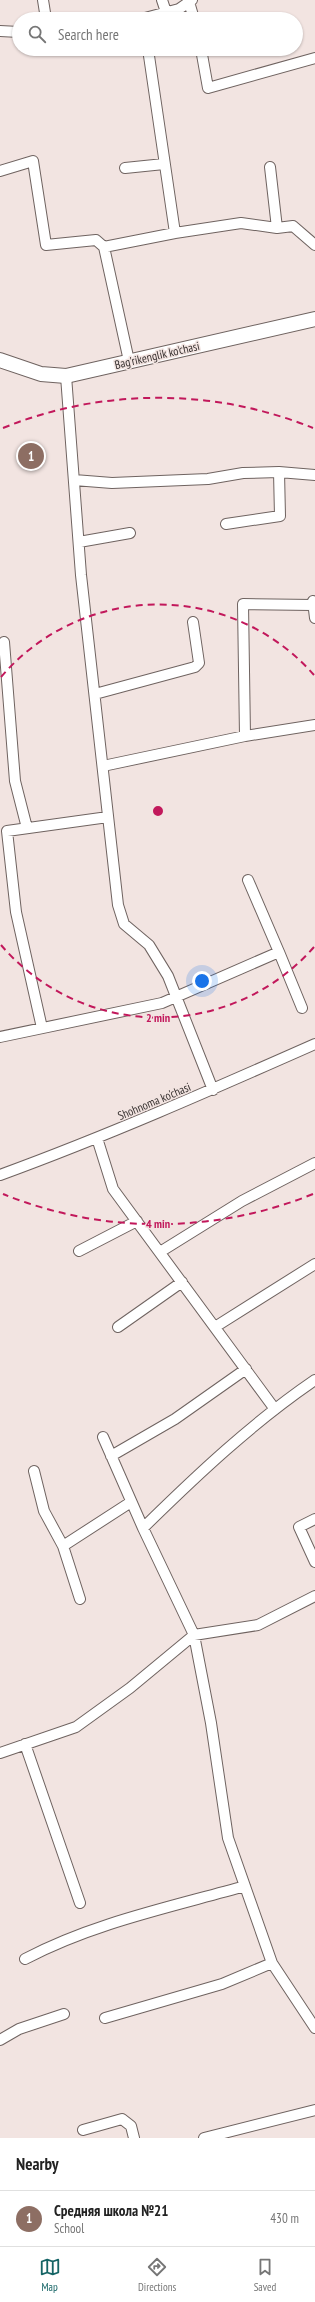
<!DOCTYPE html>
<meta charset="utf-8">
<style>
body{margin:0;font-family:"PT Sans Narrow",sans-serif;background:#f6f6f6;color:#222}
.you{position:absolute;left:202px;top:981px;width:14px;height:14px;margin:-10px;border:3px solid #fff;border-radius:50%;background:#1a73e8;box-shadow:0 0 0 6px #1a73e833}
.badge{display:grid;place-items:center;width:26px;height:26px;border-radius:50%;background:#156465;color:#fff;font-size:13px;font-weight:700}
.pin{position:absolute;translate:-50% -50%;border:2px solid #fff;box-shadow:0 1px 4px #0006}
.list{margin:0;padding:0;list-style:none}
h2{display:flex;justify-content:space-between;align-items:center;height:52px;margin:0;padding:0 16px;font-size:17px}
h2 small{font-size:13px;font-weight:400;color:#767676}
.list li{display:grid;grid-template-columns:26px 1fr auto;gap:12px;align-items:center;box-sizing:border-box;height:56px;padding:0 16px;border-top:1px solid #e0e0e0}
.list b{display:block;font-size:15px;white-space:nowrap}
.list p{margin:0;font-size:13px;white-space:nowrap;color:#767676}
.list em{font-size:13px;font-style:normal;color:#767676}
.icon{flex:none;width:22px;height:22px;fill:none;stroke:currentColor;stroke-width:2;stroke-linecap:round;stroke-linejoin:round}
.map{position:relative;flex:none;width:315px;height:2138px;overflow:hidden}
.search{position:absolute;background:#fff;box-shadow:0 1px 3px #0004;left:12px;right:12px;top:12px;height:44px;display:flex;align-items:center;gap:10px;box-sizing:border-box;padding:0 14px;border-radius:22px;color:#767676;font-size:15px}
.sheet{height:108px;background:#fff}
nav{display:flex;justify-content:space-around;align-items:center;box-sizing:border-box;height:56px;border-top:1px solid #e0e0e0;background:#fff;font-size:11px;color:#767676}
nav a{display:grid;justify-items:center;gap:2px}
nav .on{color:#156465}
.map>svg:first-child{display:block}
</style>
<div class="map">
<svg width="315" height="2138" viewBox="0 0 315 2138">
<rect width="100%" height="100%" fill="#f2e4e1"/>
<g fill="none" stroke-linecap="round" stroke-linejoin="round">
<g stroke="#6f6360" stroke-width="12">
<path id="street" d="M43 0 46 19
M162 0 166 12
M189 2 194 19
M141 19 179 9 192 0
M0 31 19 32
M148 49 175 233 241 223 277 228
M201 49 208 88 315 58
M270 167 277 228 293 226 315 245
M125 168 164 164
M0 171 33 161 46 245 96 240 104 247
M129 361 104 247 175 233
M66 376 81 575 118 905 124 924 149 945 168 976 213 1090
M74 480 112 483 208 479 243 473 279 472
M226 524 280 516 279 472 315 475
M79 542 130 533
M313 601 315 618
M4 642 15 781 27 828
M95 694 195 667 199 663 193 622
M245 736 315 725
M103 766 245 736 243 604 313 605
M279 952 302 1008
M42 1028 16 912 7 831 108 817
M0 1037 162 1003 279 952 248 880
M97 1138 113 1189 274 1408
M0 1175C107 1136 211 1090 315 1044
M79 1251 137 1221
M160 1252 242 1201 315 1163
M118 1327 182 1282
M215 1327 315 1264
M103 1437 143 1528 194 1635 211 1723 228 1838 272 1963 222 1984 105 2018
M111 1456 175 1419 246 1369
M34 1471 44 1511 63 1546
M315 1519 299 1527 315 1562
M143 1528C197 1475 252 1423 315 1380
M80 1599 63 1546 131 1502
M25 1744 80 1903
M0 1753 76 1727 130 1688 194 1635 258 1625 315 1596
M25 1959C93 1923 171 1907 245 1886
M272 1963 315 2028
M0 2040 19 2029 64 2014
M83 2130 122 2119 131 2126 134 2138
M204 2138 315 2110"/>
</g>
<g stroke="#6f6360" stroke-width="16">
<path id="secondary" d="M0 360 41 374 66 376 315 319"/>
</g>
<use href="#street" stroke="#fff" stroke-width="10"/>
<use href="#secondary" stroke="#fff" stroke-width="14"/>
</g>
<g fill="none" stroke="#c2185b" stroke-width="2" stroke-dasharray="7 5">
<path d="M314 947A207 207 0 0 1 1 945M1 677A207 207 0 0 1 314 675"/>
<path d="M313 1194A413 413 0 0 1 3 1194M3 428A413 413 0 0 1 313 428"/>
</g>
<g text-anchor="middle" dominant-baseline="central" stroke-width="3" stroke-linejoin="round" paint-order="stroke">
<g font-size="12" fill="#383231" stroke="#f2e4e1">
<text transform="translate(157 355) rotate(-13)">Bag'rikenglik ko'chasi</text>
<text transform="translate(154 1101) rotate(-23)">Shohnoma ko'chasi</text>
</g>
</g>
<circle cx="158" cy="811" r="6" fill="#c2185b" stroke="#f2e4e1" stroke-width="2"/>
<g font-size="12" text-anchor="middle" font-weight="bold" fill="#c2185b" stroke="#f2e4e1" stroke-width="3" stroke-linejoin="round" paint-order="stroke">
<text x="158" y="1022">2 min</text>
<text x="158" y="1228">4 min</text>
</g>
</svg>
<div class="you"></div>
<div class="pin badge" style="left:31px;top:456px;background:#8d6e63">1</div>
<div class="search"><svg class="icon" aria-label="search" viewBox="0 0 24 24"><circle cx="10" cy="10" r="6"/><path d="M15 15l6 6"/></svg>Search here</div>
</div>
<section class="sheet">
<h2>Nearby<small></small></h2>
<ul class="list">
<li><span class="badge" style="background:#8d6e63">1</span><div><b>Средняя школа №21</b><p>School</p></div><em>430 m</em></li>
</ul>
</section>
<nav>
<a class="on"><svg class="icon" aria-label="map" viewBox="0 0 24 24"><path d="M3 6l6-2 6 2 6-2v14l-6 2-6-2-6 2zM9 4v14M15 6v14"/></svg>Map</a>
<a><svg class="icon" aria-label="directions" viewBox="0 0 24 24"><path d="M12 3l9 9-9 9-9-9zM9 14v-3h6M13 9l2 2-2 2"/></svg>Directions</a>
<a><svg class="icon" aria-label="saved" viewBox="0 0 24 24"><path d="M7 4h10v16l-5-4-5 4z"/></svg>Saved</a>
</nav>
